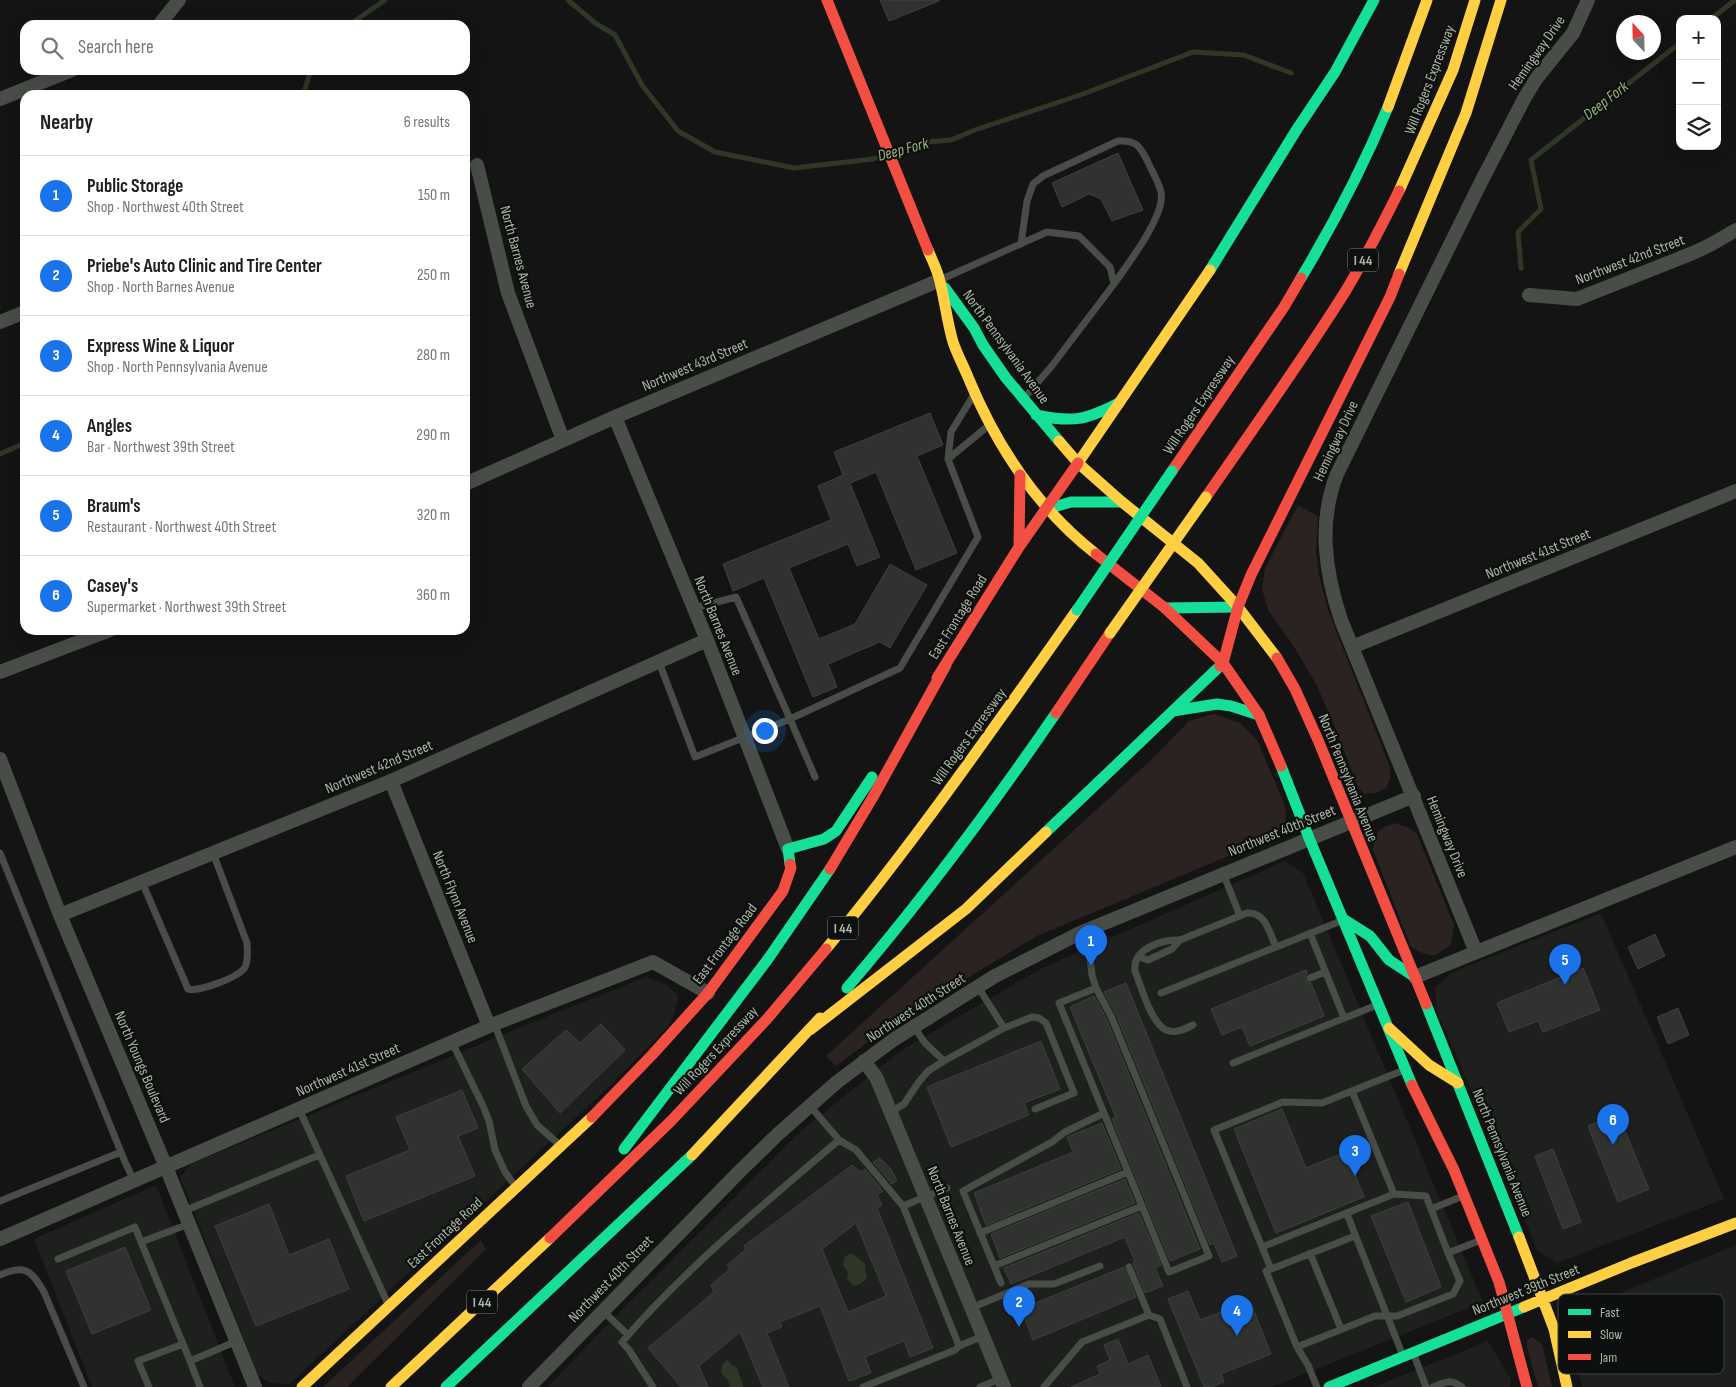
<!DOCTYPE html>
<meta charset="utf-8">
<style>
body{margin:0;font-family:"Sofia Sans Condensed",sans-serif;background:#f6f6f6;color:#202124}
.controls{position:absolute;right:15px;top:15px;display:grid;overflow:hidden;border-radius:10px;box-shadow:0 5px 20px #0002}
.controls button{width:45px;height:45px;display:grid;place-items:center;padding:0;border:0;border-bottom:1px solid #e0e0e0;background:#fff;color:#202124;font:25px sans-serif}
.compass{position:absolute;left:1616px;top:15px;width:45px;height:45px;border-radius:50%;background:#fff;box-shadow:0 5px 20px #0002;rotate:338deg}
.you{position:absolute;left:764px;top:730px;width:18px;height:18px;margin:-12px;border:4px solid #fff;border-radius:50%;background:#1a73e8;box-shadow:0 0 0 8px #1a73e833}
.badge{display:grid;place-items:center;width:32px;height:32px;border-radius:50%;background:#1a73e8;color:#fff;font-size:16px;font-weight:700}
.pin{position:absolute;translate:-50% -41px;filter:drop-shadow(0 1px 2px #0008)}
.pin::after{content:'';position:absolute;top:26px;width:18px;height:15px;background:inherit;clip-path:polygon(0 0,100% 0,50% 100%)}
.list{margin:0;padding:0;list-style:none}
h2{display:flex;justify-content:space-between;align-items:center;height:65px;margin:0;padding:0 20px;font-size:21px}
h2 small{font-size:16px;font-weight:400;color:#757577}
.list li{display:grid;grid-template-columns:32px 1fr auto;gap:15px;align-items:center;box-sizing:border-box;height:80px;padding:0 20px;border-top:1px solid #e0e0e0}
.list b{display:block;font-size:19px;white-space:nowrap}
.list p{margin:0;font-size:16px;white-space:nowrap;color:#757577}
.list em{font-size:16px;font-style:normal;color:#757577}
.icon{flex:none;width:28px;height:28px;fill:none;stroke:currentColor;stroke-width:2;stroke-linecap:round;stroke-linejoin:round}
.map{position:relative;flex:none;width:1736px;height:1387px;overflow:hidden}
.search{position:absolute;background:#fff;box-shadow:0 5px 20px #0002;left:20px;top:20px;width:450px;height:55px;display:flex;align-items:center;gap:12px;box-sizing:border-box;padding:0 18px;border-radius:15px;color:#757577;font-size:19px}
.panel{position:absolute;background:#fff;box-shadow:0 5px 20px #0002;left:20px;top:90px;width:450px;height:545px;border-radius:15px}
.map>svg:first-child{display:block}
</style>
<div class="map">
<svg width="1736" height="1387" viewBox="0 0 1736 1387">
<rect width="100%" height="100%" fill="#141414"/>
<path fill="#1e201e" d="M1285 861 1303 873 1483 1302 1272 1387H548L598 1334 800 1132 900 1051 1040 969Z
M1601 913 1724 1199 1557 1263 1537 1250 1460 1064 1437 1012 1435 988 1451 973Z
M646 977 667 985 679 997 671 1023 614 1082 288 1385 268 1382 258 1375 180 1177 191 1164 548 1016Z
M156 1185 235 1387H92L34 1239Z
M1736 1245V1387H1582L1570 1336V1314Z
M1488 1341 1511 1380 1510 1387H1374Z"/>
<path fill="#2a2321" d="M1298 505 1318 516 1316 551 1319 575 1329 613 1390 767V779L1386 788 1375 793 1364 794 1358 787 1335 727 1316 684 1293 645 1268 610 1262 589 1265 568Z
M1214 714 1240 723 1257 740 1286 808 1285 823 1276 836 1037 936 896 1021 836 1066 826 1056 1151 760 1189 721Z
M1395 823 1407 827 1417 834 1454 925 1451 945 1434 956 1422 953 1411 947 1373 850C1375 832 1378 829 1395 823Z
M481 1240 486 1249 347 1387H323Z
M1532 1337 1542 1344 1552 1387H1538L1527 1347V1341Z"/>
<path fill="#2f3727" d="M849 1254H853L865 1264V1271L867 1276C865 1282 861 1284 854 1286L847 1279 848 1272 843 1266 844 1258Z
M728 1360 731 1365 737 1367C738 1375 743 1380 743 1387H730L728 1380 721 1373 722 1365Z"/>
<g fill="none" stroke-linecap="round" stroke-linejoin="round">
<path stroke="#2f3727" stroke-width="5" d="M568 0 595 23 615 35 642 85 678 131 715 152 794 168 873 159 885 155
M1711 19 1735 0
M349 25 385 0
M303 95 311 70
M894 152 926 142 951 140 975 130 1083 94 1193 52 1244 55 1291 73
M1521 268 1518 232 1541 209 1531 160 1680 43
M0 454 25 443"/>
</g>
<path fill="#303230" stroke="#3d403c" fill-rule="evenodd" d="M880 0H939V1L889 21Z
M1118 153 1143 210 1112 221 1101 199 1089 194 1062 207 1052 183Z
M930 413 943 445 917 456 957 553 916 570 876 472 850 483 880 557 857 566 848 544 789 568 819 639 855 624 890 564 927 585 890 648 880 642 828 664 837 687 813 697 764 578 733 591 723 564 831 520 818 486 843 475 834 452Z
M1655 934 1665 956 1638 969 1628 947Z
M1583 968 1600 1010 1543 1032 1538 1021 1509 1032 1497 1003Z
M1306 970 1307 974 1305 977V980L1311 983 1324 1016 1250 1046 1242 1027 1222 1035 1211 1009Z
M1126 983 1237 1256 1222 1262 1214 1243 1210 1245 1116 1014 1104 992Z
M1094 996 1106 1018 1200 1249 1170 1261 1112 1119 1116 1118 1070 1007Z
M1678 1008 1689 1035 1668 1044 1657 1017Z
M601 1024 625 1050 560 1113 522 1069 566 1030 580 1043Z
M1041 1041 1060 1089 1024 1103 1029 1115 951 1147 927 1087Z
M462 1090 478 1128 458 1136 475 1176 364 1221 346 1176 410 1150 396 1117Z
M1282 1109 1306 1168 1346 1152 1364 1197 1276 1233 1234 1129Z
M1618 1114 1649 1189 1618 1202 1588 1126Z
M1102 1123 1121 1169 986 1225 974 1193 1073 1152 1067 1137Z
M1553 1149 1581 1222 1563 1229 1535 1156Z
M880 1158 890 1168 897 1180 892 1184 873 1162Z
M852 1165 860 1172 865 1169 883 1191 877 1195 882 1205 877 1208 933 1348 910 1357 904 1341 865 1357 871 1373 849 1381 820 1306 780 1322 782 1327 767 1333 789 1387H763L740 1332 699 1366 708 1387H681L648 1348 714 1292 711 1285 730 1269 727 1265 746 1249 744 1246ZM856 1223 886 1296 848 1312 822 1249Z
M1125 1179 1135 1203 1000 1258 991 1234Z
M1408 1202 1441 1287 1406 1302 1371 1216Z
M269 1204 289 1255 329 1239 349 1289 256 1326 215 1226Z
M1139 1213 1161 1265 1155 1268 1163 1286 1145 1293 1133 1263 1135 1262 1125 1237 1011 1284 1004 1268Z
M125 1247 151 1310 92 1334 66 1271Z
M1124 1267 1136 1297 1033 1340 1021 1309Z
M1188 1291 1200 1320 1250 1301 1271 1354 1221 1374 1224 1382 1211 1387H1204L1168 1299Z
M1118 1339 1128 1364 1148 1355 1161 1387H1071L1100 1374 1097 1366 1110 1360 1104 1345Z"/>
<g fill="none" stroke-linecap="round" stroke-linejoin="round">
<path stroke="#494d48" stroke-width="7" d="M1021 244 1027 201 1033 184 1043 176 1118 141C1136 140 1139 145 1147 160 1151 170 1159 182 1161 192 1166 215 1127 265 1114 284
M942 279 1047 232 1079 236 1110 267 1114 284 1051 367 1025 397
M948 459 988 426
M694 608 736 597 790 719 900 668 978 537 948 459 951 432 973 396
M659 662 695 757 790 719 815 777
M0 853 125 1162 134 1181
M1223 873 1240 916
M142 882 188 989C199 992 240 977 245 967 249 959 247 950 247 943L213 853
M1080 933 1090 957 1092 975 1096 988 1111 1016 1209 1256 1169 1272 1059 1003 1096 988
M1310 933 1344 1018
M1139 957 1148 960 1172 949 1180 940
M1310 978 1325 972
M978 987 1004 1028
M1161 993 1341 921
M494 1023 526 1106 537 1125 561 1146
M1193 1025C1185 1029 1175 1034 1166 1030 1151 1023 1141 986 1135 971 1132 949 1162 939 1180 940L1247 913C1266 912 1269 932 1276 947
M914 1027 925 1043 944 1061
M452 1042 483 1106 489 1121 495 1150 505 1172 516 1187
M1233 1063 1377 1005
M1352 1091 1394 1194 1262 1247 1214 1130 1283 1102 1322 1103 1404 1070
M810 1106 839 1140 856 1150 903 1206 947 1188
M299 1109 388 1304
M891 1112 904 1104 918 1083 928 1071 944 1061 1004 1028 1032 1017 1039 1018 1046 1023 1074 1093 1035 1109
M1394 1194 1426 1196 1448 1253 1481 1240
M0 1201 121 1152
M1431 1209 1463 1196
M184 1211 319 1155
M1347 1214 1403 1356
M189 1224 141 1242 190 1361 237 1341
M980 1233 1128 1172
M1262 1247 1271 1269
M1310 1253 1341 1329
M58 1259 135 1227 141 1242
M994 1266 1142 1206
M1129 1267 1149 1315
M0 1275C25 1264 31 1270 44 1292L84 1387
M1001 1283 963 1191 1052 1142 1065 1132 1104 1113
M971 1308 1029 1284H1054L1100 1266
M603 1311 628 1335
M959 1346 983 1336
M1297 1347 1375 1316H1397L1453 1294 1460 1281 1448 1253
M1414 1355 1426 1387
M190 1361 200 1387
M149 1387 138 1361 183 1344
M653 1387 629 1350 622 1342C686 1268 764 1204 839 1140
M863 1387 955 1350 959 1346 903 1206
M980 1387 1000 1379
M1044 1387 1082 1342 1149 1315 1160 1319 1187 1387
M1317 1387 1308 1365 1297 1347 1266 1271 1355 1236
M1433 1387C1446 1382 1450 1378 1462 1387"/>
<path stroke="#494d48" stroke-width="14" d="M159 25 179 0
M0 99 72 70
M477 165 508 293 563 440
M1529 295 1577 299 1693 253 1710 245 1736 230
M0 322 25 312
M615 417 707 640 788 849
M465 484 615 417 940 280
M1352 647 1736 491
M0 672 110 630
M0 759 60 915 166 1167 255 1387
M391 781 489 1026
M60 915 391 781 707 640
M1476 952 1341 620C1325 572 1318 522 1337 474L1480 184 1524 99 1536 79 1573 33 1588 0
M1415 977 1736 847
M864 1061 876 1077 884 1096 1004 1387
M0 1239 489 1026 653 962 708 993
M529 1387 738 1173 778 1134 837 1082 893 1040 995 976 1080 933 1414 796"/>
<path stroke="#16e098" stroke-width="11" d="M1210 270 1297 129 1335 72 1374 0
M1301 278C1334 223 1363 167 1388 107
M945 288 974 328 983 345 1006 378 1059 441
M1036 415C1073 423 1086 420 1119 403
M1047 509 1071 502H1122
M1165 608 1238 607
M1173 711 1217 704 1231 706 1259 715
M1281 766 1309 838 1412 1085
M1046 832 1220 666
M790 864 788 849 824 839 836 831 872 777
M1343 919 1370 936 1389 960 1415 977
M847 988C922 900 991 808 1056 713
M1426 1004 1519 1237
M624 1149 768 959 830 869
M446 1387 692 1155
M1329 1387 1524 1307"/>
<path stroke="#ffcf43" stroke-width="11" d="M1388 107 1427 0
M1399 191 1453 70 1475 0
M928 250C932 260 938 271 940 282 945 301 947 322 953 342 957 354 963 365 968 377 996 445 1037 508 1096 554
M1399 274 1466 113 1501 0
M1059 441 1078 463 1122 502 1198 563 1238 607 1277 658
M1078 463 1210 270
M826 949C916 840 996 725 1077 610
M1389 1028 1429 1065 1458 1083
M810 1030 966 909 1046 832
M692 1155 820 1018
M1519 1237 1554 1329 1567 1387
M1524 1307 1631 1263 1736 1223
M302 1387 592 1117
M391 1387 550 1238"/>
<path stroke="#f24e42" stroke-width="11" d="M827 0 928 250
M1172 471 1284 307 1301 278
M1206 497C1253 429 1301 362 1345 292 1365 259 1382 225 1399 191
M1019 547 1020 475
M1096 554 1165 608 1223 663 1259 715 1281 766
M1277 658 1295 689 1318 740 1426 1004
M1220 666 1223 663 1238 607 1251 575 1390 297 1399 274
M937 678 1019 547 1078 463
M1056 713 1110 633
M830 869 873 797 946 665
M1412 1085 1454 1170 1499 1282 1527 1387
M592 1117 652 1055 708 993 783 891 791 868 790 864
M550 1238 671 1121 767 1019 826 949"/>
<path stroke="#16e098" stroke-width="11" d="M1077 610 1172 471"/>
<path stroke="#ffcf43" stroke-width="11" d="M1110 633 1206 497"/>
</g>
<g text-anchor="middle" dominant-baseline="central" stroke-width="4.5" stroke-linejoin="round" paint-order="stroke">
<g fill="#0e100f" stroke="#7b8477" stroke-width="1">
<rect x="1348" y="248.5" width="30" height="23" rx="4"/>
<rect x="828" y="916.5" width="30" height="23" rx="4"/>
<rect x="467" y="1290.5" width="30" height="23" rx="4"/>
</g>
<g font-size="14" font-weight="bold" fill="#aab6a4">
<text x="1363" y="260">I 44</text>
<text x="843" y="928">I 44</text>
<text x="482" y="1302">I 44</text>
</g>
<g font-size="15" fill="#aab6a4" stroke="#0e100f">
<text transform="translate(1537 53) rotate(-55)">Hemingway Drive</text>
<text transform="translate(1430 80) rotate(-69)">Will Rogers Expressway</text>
<text transform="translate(518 257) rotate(75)">North Barnes Avenue</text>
<text transform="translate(1630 260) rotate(-21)">Northwest 42nd Street</text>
<text transform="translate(1006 347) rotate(54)">North Pennsylvania Avenue</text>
<text transform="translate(695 365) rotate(-23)">Northwest 43rd Street</text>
<text transform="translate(1199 405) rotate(-56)">Will Rogers Expressway</text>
<text transform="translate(1336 441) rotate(-65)">Hemingway Drive</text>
<text transform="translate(1538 554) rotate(-22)">Northwest 41st Street</text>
<text transform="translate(958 617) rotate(-58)">East Frontage Road</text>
<text transform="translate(718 626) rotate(68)">North Barnes Avenue</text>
<text transform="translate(969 737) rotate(-54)">Will Rogers Expressway</text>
<text transform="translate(379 767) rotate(-23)">Northwest 42nd Street</text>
<text transform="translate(1348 778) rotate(68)">North Pennsylvania Avenue</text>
<text transform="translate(1282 831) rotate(-22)">Northwest 40th Street</text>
<text transform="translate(1447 837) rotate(68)">Hemingway Drive</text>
<text transform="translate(455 897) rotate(68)">North Flynn Avenue</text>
<text transform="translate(725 944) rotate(-53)">East Frontage Road</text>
<text transform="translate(916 1008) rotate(-33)">Northwest 40th Street</text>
<text transform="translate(716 1051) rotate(-47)">Will Rogers Expressway</text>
<text transform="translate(142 1067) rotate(67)">North Youngs Boulevard</text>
<text transform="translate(348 1070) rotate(-24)">Northwest 41st Street</text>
<text transform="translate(1502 1153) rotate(68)">North Pennsylvania Avenue</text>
<text transform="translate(951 1216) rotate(68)">North Barnes Avenue</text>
<text transform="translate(445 1233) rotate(-43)">East Frontage Road</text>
<text transform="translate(611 1279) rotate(-46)">Northwest 40th Street</text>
<text transform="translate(1526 1290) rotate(-22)">Northwest 39th Street</text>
</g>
<g font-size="16" font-style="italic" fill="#97b37a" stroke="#0e100f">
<text transform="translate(1606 101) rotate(-38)">Deep Fork</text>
<text transform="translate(903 150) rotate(-15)">Deep Fork</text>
</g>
</g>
<rect x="1558" y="1294" width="166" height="80" rx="8" fill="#0e100f" stroke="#3d423c" stroke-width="1"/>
<rect x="1568" y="1309" width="23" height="6" fill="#16e098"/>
<rect x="1568" y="1331" width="23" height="7" fill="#ffcf43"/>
<rect x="1568" y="1354" width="23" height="6" fill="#f24e42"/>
<g font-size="14" fill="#aab6a4">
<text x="1600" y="1317">Fast</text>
<text x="1600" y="1339">Slow</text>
<text x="1600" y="1362">Jam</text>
</g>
</svg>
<div class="controls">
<button>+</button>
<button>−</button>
<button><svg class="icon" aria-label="layers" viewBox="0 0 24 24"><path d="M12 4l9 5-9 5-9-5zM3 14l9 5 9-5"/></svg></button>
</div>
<svg class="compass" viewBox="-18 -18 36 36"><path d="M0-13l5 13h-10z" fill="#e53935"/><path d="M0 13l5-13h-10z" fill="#757577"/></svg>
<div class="you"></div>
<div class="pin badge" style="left:1091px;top:966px">1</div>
<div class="pin badge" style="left:1019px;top:1327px">2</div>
<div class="pin badge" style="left:1355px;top:1176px">3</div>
<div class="pin badge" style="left:1237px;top:1336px">4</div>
<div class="pin badge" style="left:1565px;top:985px">5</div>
<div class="pin badge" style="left:1613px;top:1145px">6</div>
<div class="search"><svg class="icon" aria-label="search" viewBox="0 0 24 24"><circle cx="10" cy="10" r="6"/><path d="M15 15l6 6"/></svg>Search here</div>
<section class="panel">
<h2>Nearby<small>6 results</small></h2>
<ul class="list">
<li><span class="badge">1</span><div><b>Public Storage</b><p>Shop · Northwest 40th Street</p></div><em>150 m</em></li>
<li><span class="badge">2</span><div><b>Priebe's Auto Clinic and Tire Center</b><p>Shop · North Barnes Avenue</p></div><em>250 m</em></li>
<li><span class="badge">3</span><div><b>Express Wine &amp; Liquor</b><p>Shop · North Pennsylvania Avenue</p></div><em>280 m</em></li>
<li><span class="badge">4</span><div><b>Angles</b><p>Bar · Northwest 39th Street</p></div><em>290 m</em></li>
<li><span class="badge">5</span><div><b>Braum's</b><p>Restaurant · Northwest 40th Street</p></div><em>320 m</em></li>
<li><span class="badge">6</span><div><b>Casey's</b><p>Supermarket · Northwest 39th Street</p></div><em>360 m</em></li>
</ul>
</section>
</div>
